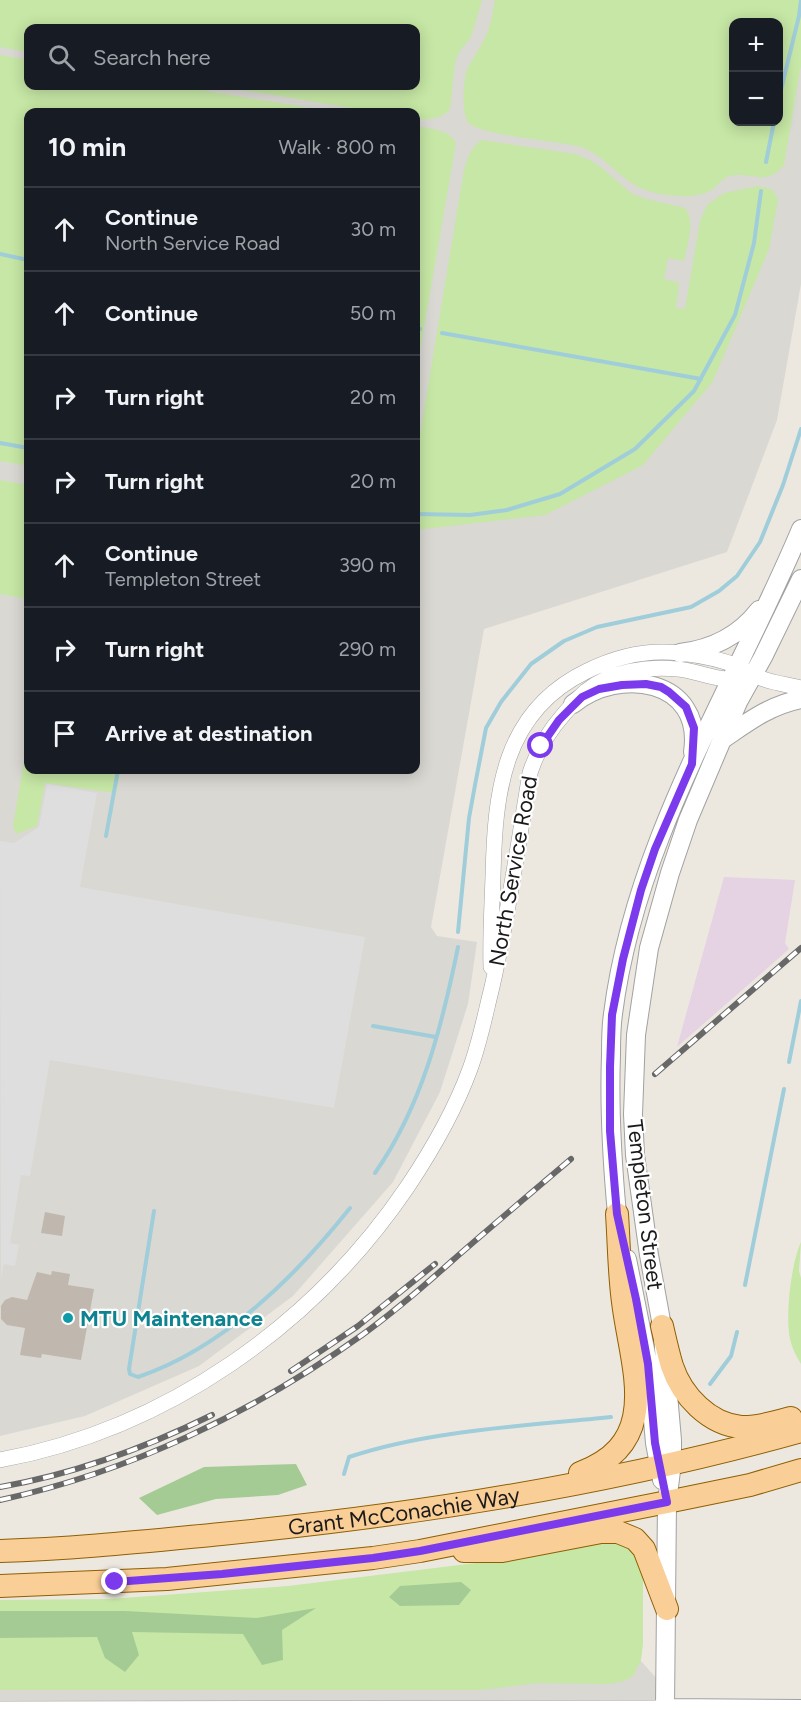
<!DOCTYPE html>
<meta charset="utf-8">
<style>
body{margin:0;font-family:Figtree,sans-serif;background:#20242c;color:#f1f3f6}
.controls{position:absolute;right:18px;top:18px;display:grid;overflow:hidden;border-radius:12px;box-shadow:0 3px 15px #0003}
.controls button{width:54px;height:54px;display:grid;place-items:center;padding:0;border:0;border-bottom:2px solid #363941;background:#171b24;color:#f1f3f6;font:30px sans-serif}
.stop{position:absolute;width:18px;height:18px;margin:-14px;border:4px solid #7c3aed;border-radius:50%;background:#fff}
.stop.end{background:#7c3aed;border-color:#fff;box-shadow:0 2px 6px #0008}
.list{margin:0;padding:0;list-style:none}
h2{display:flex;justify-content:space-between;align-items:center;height:78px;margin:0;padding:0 24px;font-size:26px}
h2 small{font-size:20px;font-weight:400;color:#9ea1a6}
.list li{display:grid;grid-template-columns:39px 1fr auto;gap:18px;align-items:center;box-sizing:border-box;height:84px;padding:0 24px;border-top:2px solid #363941}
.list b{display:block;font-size:22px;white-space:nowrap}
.list p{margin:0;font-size:20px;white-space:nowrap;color:#9ea1a6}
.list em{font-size:20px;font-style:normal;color:#9ea1a6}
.icon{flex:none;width:33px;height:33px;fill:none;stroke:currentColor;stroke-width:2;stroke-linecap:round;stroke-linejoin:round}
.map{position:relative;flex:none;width:801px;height:1710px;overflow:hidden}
.search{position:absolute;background:#171b24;box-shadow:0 3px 15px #0003;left:24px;top:24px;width:396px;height:66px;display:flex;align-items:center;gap:15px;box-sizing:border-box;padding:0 21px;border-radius:12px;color:#9ea1a6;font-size:22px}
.panel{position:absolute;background:#171b24;box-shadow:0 3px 15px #0003;left:24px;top:108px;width:396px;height:666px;border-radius:12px}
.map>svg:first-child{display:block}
</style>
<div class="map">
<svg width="801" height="1710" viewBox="0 0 801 1710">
<rect width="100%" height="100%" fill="#ece8e0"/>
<path fill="#e5d2e2" d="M724 877 795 880 785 943 789 949 677 1047Z"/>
<path fill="#dad8d2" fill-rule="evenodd" d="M0 0H801V284L777 420 727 552 484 629 431 927 437 936 477 942 468 1004 440 1092 393 1182 293 1296 199 1366 85 1416 0 1436ZM734 22H778V122H734ZM28 28H416V86H28ZM28 112H416V770H28Z
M641 1661 685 1710H0V1662Z"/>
<path fill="#c6e7a5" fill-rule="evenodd" d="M0 0H482L471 37 459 52 455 63 450 109C440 120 429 120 416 119V112H375L219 86H416V28H28V52L0 47Z
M495 0H801V65L784 165C764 190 747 167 725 178 720 181 717 187 711 190 703 195 690 197 681 196 664 195 647 193 633 184 613 171 600 152 577 146 558 141 474 135 467 121 462 111 463 77 468 67 475 55 483 44 488 31 492 21 493 10 495 0ZM734 22H778V122H734Z
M0 55 28 60V86H176L334 112H28V466L0 461Z
M416 126C430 129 449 129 456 143L416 373Z
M482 140 575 154 590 160 602 168 632 194 646 199 685 208C696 222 687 245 684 261L668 258 664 279 679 283 676 308 685 309 700 221 707 205 724 193 734 191 758 186 773 190 778 200 769 249 713 381 643 465 545 515 416 530V459L464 170C467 159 472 145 482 140Z
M0 480 28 485V599L0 594Z
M28 737V770H121L116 793 45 783 37 826 16 834 13 826Z
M801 1242 799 1271 801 1278V1364C796 1356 792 1348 790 1339 785 1314 791 1265 801 1242Z
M607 1540 633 1549 640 1560 643 1579V1644L641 1660 633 1676 624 1681 609 1684 539 1683 479 1690H0V1600L110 1599 288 1586 492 1561Z"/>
<path fill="#a5cb95" d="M296 1464 307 1485 278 1495 216 1499 157 1515 139 1498 204 1467Z
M461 1582 471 1590 459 1605 400 1606 389 1597 400 1586Z
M316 1608 282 1630 283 1660 262 1665 243 1634 132 1632 139 1655 125 1672 105 1658 97 1637 0 1638V1611H125L257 1618Z"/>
<path fill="#dedede" d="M47 784 97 793 80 887 365 937 334 1108 50 1060 30 1176 21 1175 10 1243 19 1245 15 1266 4 1264 1 1278 0 841 14 843 39 827Z"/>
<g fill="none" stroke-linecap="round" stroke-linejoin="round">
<path stroke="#a0cdda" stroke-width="4" d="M778 102 799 16 801 0
M766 162 774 122
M0 254 28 260
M416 328 420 329
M442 333 701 379
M0 443 28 448
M416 514 470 515 507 510 560 494 635 449 694 391 735 315 754 243 761 191
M106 836 118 770
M458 932 469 818 475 785 486 728 501 702 531 664 564 641 597 627 691 607 719 591 737 576 760 542 783 485 801 429
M373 1026 436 1037
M789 1062 801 1001
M375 1173C422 1106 442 1026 458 947
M154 1211 129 1369 130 1374 138 1377C224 1348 295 1277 350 1208
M745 1285 784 1089
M710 1384 731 1356 737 1332
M344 1474 349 1457C429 1430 527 1426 611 1417"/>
</g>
<path fill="#c0b7af" d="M45 1212 65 1216 62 1236 41 1233Z
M52 1271 70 1274 68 1285 94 1289 81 1360 42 1354 41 1358 20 1355 25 1328 7 1325 1 1319V1306L5 1300 12 1297 27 1300 37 1272 51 1275Z"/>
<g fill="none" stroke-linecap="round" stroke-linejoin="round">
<g stroke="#a1a1a1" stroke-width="16">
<path id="minor" d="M491 967C490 937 492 907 493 876 495 793 502 712 587 671 615 657 648 649 680 653 698 655 720 659 737 666 743 668 747 673 753 675 767 682 785 684 801 688
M0 1460C167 1429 314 1325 408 1186 432 1150 455 1110 470 1069 480 1042 485 1015 492 987 508 917 518 845 530 773 537 751 548 732 564 714 571 706 578 698 586 691 611 671 647 666 678 669 699 671 721 683 741 678
M0 1709 665 1708V1710"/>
</g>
<g stroke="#a1a1a1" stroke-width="20">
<path id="tertiary" d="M801 579 763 657 738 702 688 820 670 873 649 948 636 1035 633 1114 635 1155 649 1255 662 1326 672 1440V1463L667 1502 665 1708 801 1709
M680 653C713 649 739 636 759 610
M573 704C619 666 704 679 693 752
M723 739C748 722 770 705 801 699
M619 1226 617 1214C612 1160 609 1108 611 1055 611 1041 611 1027 613 1014 635 839 734 689 801 529
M627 1259 648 1364 655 1443 662 1480"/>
</g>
<g stroke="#8e5f03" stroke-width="24">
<g id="primary">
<path d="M662 1326C665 1339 668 1353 672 1366 682 1396 709 1424 741 1427 757 1428 775 1422 791 1418"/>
<path d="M580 1473C664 1442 631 1368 623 1302 619 1272 619 1243 617 1214"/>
<path id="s1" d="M0 1551C74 1549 148 1541 221 1534 417 1515 612 1484 801 1431"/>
<path d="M464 1551H502L601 1532H618L635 1539 644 1549 667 1609"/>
<path d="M0 1586 167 1579 373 1558 420 1551 667 1502 750 1485 801 1470"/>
</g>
</g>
<use href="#minor" stroke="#fff" stroke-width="15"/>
<use href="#tertiary" stroke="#fff" stroke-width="18"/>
<use href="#primary" stroke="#face97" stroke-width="22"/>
<g stroke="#686868" stroke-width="6">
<path id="rail" d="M655 1074 801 948
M291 1371 358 1326 435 1264
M0 1487C75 1474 145 1448 212 1415
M0 1500C130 1472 254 1412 362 1335 394 1312 424 1286 453 1260 492 1226 531 1193 571 1159"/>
</g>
<use href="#rail" stroke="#fff" stroke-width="4" stroke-dasharray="11" stroke-linecap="butt"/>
</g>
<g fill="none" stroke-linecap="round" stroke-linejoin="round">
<path stroke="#7c3aed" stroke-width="8" d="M115 1582 222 1574 373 1558 420 1551 667 1502 655 1443 648 1364 636 1299 617 1214 610 1131V1067L612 1015 623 959 641 890 655 849 692 764 694 728 686 707 669 692 661 687 646 684 622 685 599 689 582 697 559 720 541 746"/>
</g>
<circle fill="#0f9aa8" stroke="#fff" stroke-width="2" cx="68" cy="1318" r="6"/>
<g text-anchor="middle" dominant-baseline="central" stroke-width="4.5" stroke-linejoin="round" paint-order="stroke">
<g font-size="22" fill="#1a1a1a" stroke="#fff">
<text transform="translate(513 871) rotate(-80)">North Service Road</text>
<text transform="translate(645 1205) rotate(83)">Templeton Street</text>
<text stroke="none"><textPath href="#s1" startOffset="406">Grant McConachie Way</textPath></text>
</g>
<g font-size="22" font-weight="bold" fill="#0d838f" stroke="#fff" text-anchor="start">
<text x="80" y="1318">MTU Maintenance</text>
</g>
</g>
</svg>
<div class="controls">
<button>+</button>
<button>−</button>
</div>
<div class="stop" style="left:541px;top:746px"></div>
<div class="stop end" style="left:115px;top:1582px"></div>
<div class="search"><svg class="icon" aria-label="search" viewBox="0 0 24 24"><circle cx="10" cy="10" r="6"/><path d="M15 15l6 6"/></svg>Search here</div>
<section class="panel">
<h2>10 min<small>Walk · 800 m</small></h2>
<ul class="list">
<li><svg class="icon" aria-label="ahead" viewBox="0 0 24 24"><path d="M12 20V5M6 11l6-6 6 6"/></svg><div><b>Continue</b><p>North Service Road</p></div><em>30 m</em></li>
<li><svg class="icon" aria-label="ahead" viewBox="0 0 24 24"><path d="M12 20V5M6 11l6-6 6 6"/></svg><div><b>Continue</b></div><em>50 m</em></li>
<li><svg class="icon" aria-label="right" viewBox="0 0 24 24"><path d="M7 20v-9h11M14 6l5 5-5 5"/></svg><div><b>Turn right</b></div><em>20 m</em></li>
<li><svg class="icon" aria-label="right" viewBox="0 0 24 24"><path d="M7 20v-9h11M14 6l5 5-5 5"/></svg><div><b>Turn right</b></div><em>20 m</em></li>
<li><svg class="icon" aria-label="ahead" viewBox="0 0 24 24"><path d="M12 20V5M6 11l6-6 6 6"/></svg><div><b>Continue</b><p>Templeton Street</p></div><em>390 m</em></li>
<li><svg class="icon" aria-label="right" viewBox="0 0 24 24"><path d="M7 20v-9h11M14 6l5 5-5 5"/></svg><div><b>Turn right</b></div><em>290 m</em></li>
<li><svg class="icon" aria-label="arrive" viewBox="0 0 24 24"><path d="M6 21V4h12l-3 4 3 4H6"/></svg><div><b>Arrive at destination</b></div></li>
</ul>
</section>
</div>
